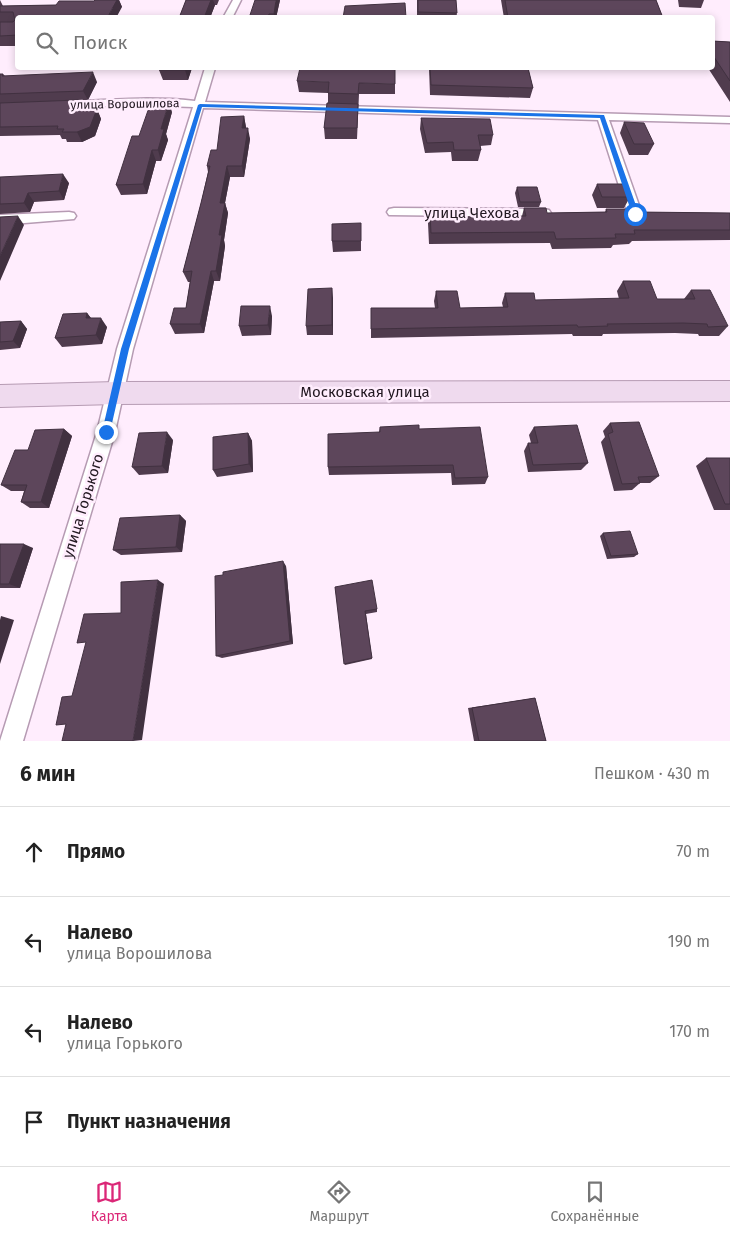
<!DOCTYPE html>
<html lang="ru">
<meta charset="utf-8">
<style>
body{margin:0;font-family:"Fira Sans",sans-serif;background:#f6f6f6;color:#222}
.stop{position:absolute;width:15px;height:15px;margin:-11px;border:4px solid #1a73e8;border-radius:50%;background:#fff}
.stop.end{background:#1a73e8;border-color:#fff;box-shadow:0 1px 5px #0008}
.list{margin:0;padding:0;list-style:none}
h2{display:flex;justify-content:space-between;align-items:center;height:65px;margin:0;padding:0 20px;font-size:21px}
h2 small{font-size:16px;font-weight:400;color:#767676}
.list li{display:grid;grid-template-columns:32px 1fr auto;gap:15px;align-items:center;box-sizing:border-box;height:90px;padding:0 20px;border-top:1px solid #e0e0e0}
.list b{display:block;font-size:19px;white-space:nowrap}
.list p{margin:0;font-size:16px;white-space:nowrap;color:#767676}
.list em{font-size:16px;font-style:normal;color:#767676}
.icon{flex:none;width:28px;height:28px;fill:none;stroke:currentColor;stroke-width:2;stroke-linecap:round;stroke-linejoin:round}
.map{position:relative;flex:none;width:730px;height:741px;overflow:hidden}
.search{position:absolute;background:#fff;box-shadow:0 2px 8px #0003;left:15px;right:15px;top:15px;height:55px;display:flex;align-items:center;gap:12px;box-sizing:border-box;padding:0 18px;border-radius:5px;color:#767676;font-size:19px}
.sheet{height:425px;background:#fff}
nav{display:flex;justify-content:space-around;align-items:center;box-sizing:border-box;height:70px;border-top:1px solid #e0e0e0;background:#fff;font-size:14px;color:#767676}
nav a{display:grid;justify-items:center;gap:2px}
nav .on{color:#db2777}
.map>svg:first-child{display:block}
</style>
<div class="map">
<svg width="730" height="741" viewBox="0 0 730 741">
<rect width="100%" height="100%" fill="#ffedfd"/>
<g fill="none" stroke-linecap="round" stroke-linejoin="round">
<g stroke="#b69bb3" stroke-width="3">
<path id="street" d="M233 0H241L232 18H223Z
M205 68H215L205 102 730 117V123L609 120 642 214 640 217H630L628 214 598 120 203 108 133 349 115 432 23 741H0L97 432 117 349 193 107 137 105 60 108 55 105 60 102C105 100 150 96 195 101Z
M394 208 544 209 549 210 551 213 549 216 544 217 389 215 387 212 389 209Z
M69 212 74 213 76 216 74 219 0 225V215Z"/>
</g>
<g stroke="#b69bb3" stroke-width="2">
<path id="secondary" d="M730 381V401L116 404 0 407V385L116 382Z"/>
</g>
<use href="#street" fill="#fff" fill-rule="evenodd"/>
<use href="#secondary" fill="#efdaee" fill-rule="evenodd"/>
</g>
<path fill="#503c4e" d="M0 0 3 6 56 5 94 1 95 0H119L122 7 18 18V46H0Z
M186 0H219L217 5H215L210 18H179Z
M280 0 276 18H249Z
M417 0H456L457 18H417Z
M501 0H656L663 18H504Z
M678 0H704L701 8 679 7Z
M712 41 730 42V102L708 68H712Z
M160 68H192L188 80H163L159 70Z
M429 68H528L533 88 530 98 430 95Z
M0 74H3L5 76 97 82 88 100 76 101 83 110 97 109 101 119 95 136 82 142H67L66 139H62L60 135 0 136Z
M297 81 395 84V94H359L357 139H325L324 128 328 103V93L299 92Z
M172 112 166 134 168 140 161 161H156L147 194 121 195 116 185 139 136Z
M244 116 246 128 250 139 244 177H230L225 203 228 213 224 240 225 246 220 281H214L204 333 175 334 170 324 186 308 190 282H188L183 272 201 203 208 172 207 166 217 150Z
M421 118 493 135 491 145 480 146 481 150 478 161H452L451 152 425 153 420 129Z
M624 122 654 144 648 155H629L620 133Z
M0 177 69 183 64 200 34 202 30 212 0 214Z
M597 184 630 197 624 208H597L592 195Z
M517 187 541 202 539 207H518L515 193Z
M524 208 547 213 605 212 606 209 636 212 730 213V240L632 241 629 244 613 245 611 248 552 249 550 243 429 244 428 223 430 212 462 217 522 216Z
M361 223V251L333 252 332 241Z
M623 281 657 299H684L691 290 728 326 719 336H699L698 334 675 333 603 334 602 336H573L572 334 371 338V308H435L434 301 436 291 460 308 503 307 502 303 505 293 535 300 619 299 617 291Z
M333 298V335H307L306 326Z
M87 313 91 318 107 327 102 344 62 347 55 338Z
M272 316 271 335 242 336 239 326Z
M21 321 27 329 20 348 0 350V322Z
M610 423 659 476 650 483H640L632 490 614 491 601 442 605 437 603 431Z
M380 427 419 429 488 477 485 484 452 485 451 473 329 475 328 467 379 432Z
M534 427 588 463 581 470 528 472 524 451 528 443H531L529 435Z
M64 429 72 436 49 508H30L21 502 24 491H11L1 485 28 450Z
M248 433 252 441 253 472 217 477 213 470Z
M173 440 168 473 139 475 132 467Z
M706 458H730V510H714L696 466Z
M180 515 186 521 182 552 121 555 113 550Z
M603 533 638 554 634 557 607 559 600 536Z
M0 544 33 548 20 588H0Z
M286 566 293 644 222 658 216 656 223 575Z
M335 587 377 609V612L366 614 372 659 345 665Z
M535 698 546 741H474L468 708Z"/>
<path fill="#413140" d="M117 0H119L122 7 116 18H107Z
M211 0H213L215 5 210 18H204Z
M276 0H280L276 18H274V14Z
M185 68H192L188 80 185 70Z
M93 72 97 82 88 100 83 91Z
M78 100 83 110H73Z
M169 102 172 112 166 134 168 140 161 161 158 150 161 129Z
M97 109 101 119 95 136 82 142 77 132Z
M244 116 246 127 244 139 242 128Z
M248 128 250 139 244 177 242 166Z
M152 150 156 161 147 194 143 184Z
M227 166 230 177 223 213 225 203 228 213 224 240 225 246 220 281 216 271 219 235 220 203Z
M63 174 69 183 64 200 59 191Z
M28 193 34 202 30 212 24 203Z
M18 216 24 225 0 281V256Z
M211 271 214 281 204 333 200 324Z
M332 288 333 298V335L332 325Z
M270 306 272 316 271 335 268 325Z
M87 313 93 321 86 318Z
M101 318 107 327 102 344 96 335Z
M21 321 27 329 20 348 13 341Z
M64 429 72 436 49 508 41 502Z
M167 432 173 440 168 473 162 466Z
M248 433 252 441 253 472 249 464Z
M180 515 186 521 182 552 176 547Z
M24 544 33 548 20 588 9 584Z
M283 561 286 566 293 644 290 641Z
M158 580 164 584 142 740 133 741Z
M1 616 14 620 0 664V620Z"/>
<path fill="#5d465b" stroke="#413140" d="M95 0H117L107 18H18V35L0 36V22H13L15 20 13 12H0V6L56 5 59 1H94Z
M186 0H211L204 18H179Z
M255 0H276L274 14H269L268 18H249Z
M418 0H456L457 13 418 12Z
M505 0H656L663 18H508Z
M405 3 406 18H343L345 6Z
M712 41 730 42V81L712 54Z
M160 68H185V70H159Z
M300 68H395V84L359 83 358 94 328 93 329 82 297 81Z
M430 68H528L533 88 431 85Z
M93 72 83 91 0 94V74H3L2 76Z
M78 100 73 110 97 109 90 127 77 132H62L64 129H57L58 126 0 127V103Z
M151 102H169L161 129H164L158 150H152L143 184 116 185 132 136H139Z
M327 103 358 104 357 128H324Z
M244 116 242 128H248L242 166H227L220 203H225L219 235H222L216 271H211L200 324H170L174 308H186L192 271 183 272 201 203 210 166H207L211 150H217L221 117Z
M421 118 490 119 493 135H478L481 150H454L453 142 427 143Z
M624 122 644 123 654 144H634Z
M63 174 59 191 28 193 24 203 0 204V177Z
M597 184H625L630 197H602Z
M517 187H537L541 202H520Z
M524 208H546L547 213 607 212 606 209H635L636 212 730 213V230H634L635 234H615L616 238 556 239 554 232 431 233 430 212 462 213V217L526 216Z
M18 216 0 256V217Z
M361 223V241H332V224Z
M623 281H650L657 299H695L691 290H710L728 326 708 327 707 324 683 323 607 324 608 326 578 327 577 325 371 329V308H438L436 291H457L460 308 508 307 505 293H534L535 300 629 298Z
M332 288V325L306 326 308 289Z
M241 306H270L268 325 239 326Z
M87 313 86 318H101L96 335 55 338 63 314Z
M21 321 13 341 0 342V322Z
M639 422 659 476 638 477 640 483 622 484 608 434 613 432 610 423Z
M419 425V429L480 427 488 477 455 478 453 465 328 467V434L380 432V427Z
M577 425 588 463 533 465 528 443H538L534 427Z
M64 429 41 502H21L27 485H1L15 450H28L35 430Z
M167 432 162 466 132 467 139 433Z
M248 433 249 464 213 470V437Z
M706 458H730V504H725Z
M180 515 176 547 113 550 120 518Z
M630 531 638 554 611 556 603 533Z
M0 544H24L9 584H0Z
M283 561 290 641 216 656 215 576 223 575V572Z
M158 580 133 741H62L66 724 56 725 62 697 72 696 86 642 77 643 84 614 121 613V582Z
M372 580 377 609 365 611 372 658 344 664 335 587Z
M535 698 546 741H479L472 708Z"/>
<path fill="#1a73e8" d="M200 104 604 115 639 214 635 216 632 214 600 118 202 107 129 349 110 432 106 436 102 432 121 349 198 105Z"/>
<g text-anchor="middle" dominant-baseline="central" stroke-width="5" stroke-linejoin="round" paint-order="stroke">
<g font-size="12" fill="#221821" stroke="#ffedfd">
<text transform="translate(125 104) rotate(-1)">улица Ворошилова</text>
</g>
<g font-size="15" fill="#221821" stroke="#ffedfd">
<text x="472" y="213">улица Чехова</text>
<text x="365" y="392">Московская улица</text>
<text transform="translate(83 506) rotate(-73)">улица Горького</text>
</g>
</g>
</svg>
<div class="stop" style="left:635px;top:214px"></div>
<div class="stop end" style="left:106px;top:432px"></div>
<div class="search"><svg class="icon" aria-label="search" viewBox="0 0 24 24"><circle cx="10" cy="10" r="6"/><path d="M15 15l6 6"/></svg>Поиск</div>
</div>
<section class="sheet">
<h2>6 мин<small>Пешком · 430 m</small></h2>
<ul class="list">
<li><svg class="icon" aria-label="ahead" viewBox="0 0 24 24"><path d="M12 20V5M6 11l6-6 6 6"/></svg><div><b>Прямо</b></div><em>70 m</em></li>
<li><svg class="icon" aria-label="left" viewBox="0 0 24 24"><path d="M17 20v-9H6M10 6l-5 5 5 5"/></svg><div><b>Налево</b><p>улица Ворошилова</p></div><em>190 m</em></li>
<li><svg class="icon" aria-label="left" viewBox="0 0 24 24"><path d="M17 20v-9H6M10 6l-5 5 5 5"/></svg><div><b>Налево</b><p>улица Горького</p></div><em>170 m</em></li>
<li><svg class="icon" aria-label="arrive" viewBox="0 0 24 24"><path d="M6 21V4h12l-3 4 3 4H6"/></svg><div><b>Пункт назначения</b></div></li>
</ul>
</section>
<nav>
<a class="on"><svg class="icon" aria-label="map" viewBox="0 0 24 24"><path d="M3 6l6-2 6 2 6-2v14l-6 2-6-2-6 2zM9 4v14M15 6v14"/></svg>Карта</a>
<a><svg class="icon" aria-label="directions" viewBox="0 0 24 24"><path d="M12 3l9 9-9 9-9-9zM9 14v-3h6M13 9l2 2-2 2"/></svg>Маршрут</a>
<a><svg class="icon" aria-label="saved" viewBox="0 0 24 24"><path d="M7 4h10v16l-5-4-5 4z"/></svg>Сохранённые</a>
</nav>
